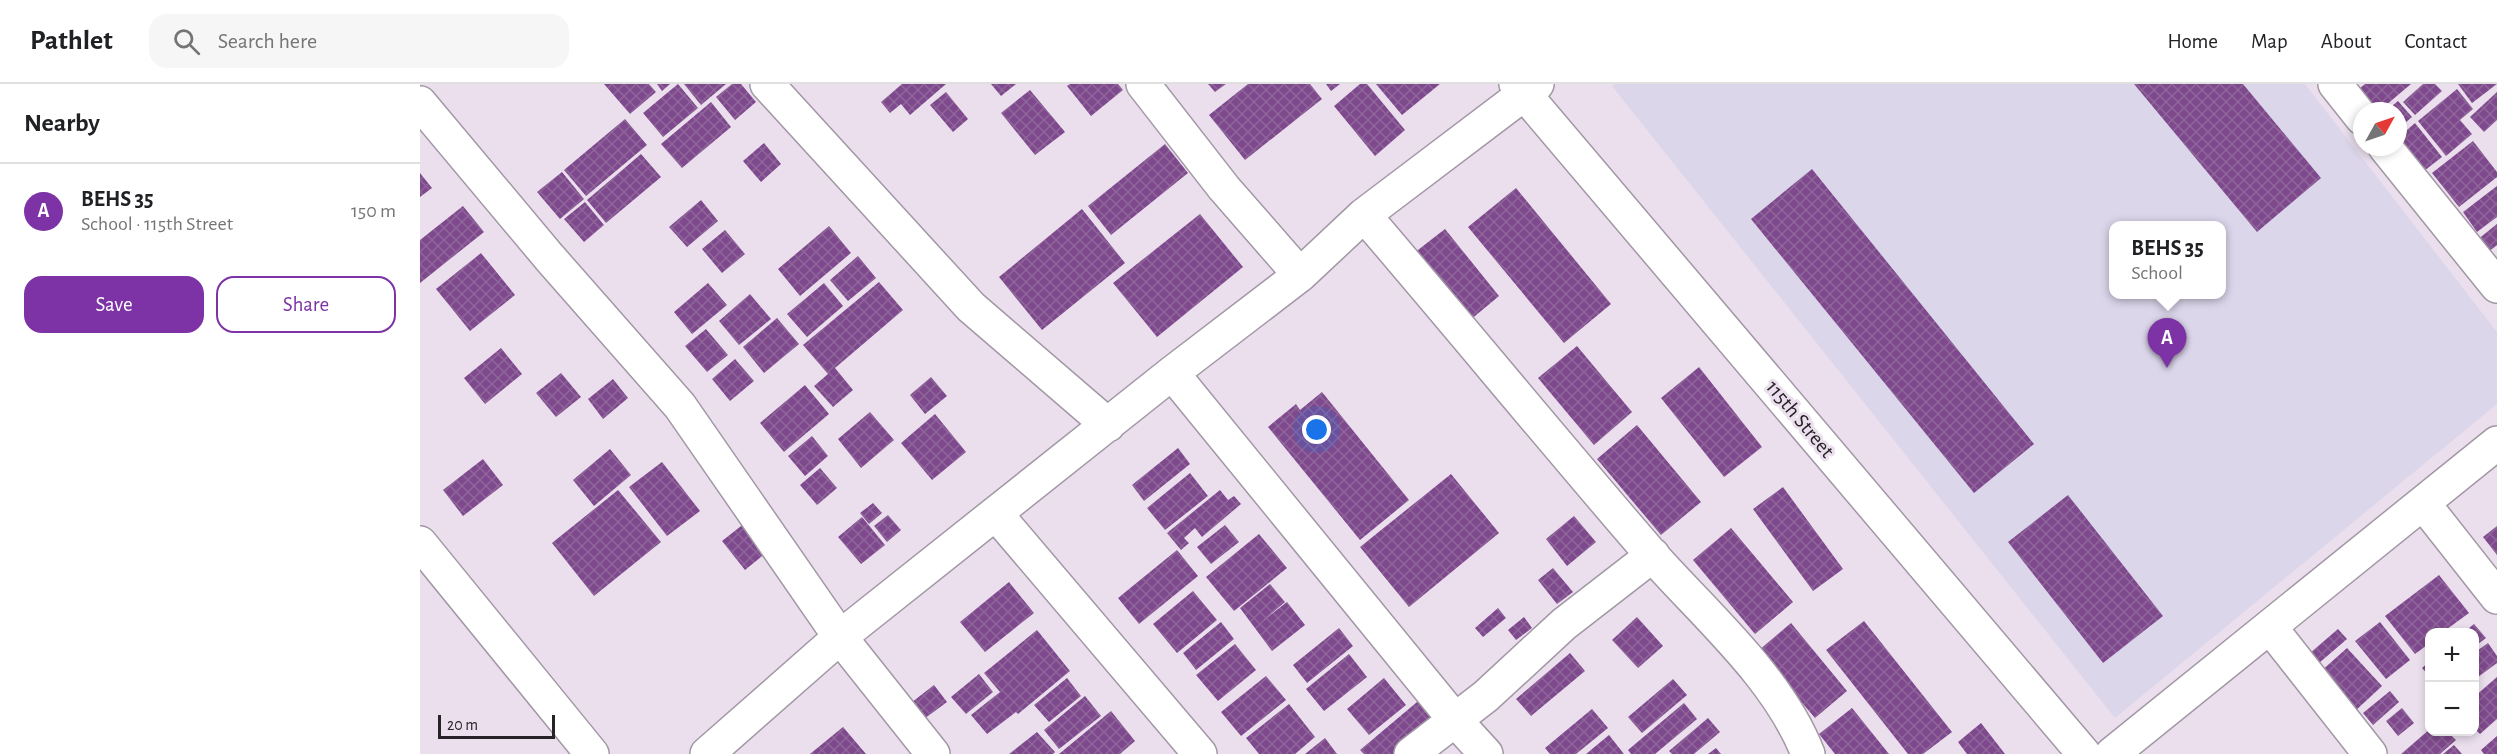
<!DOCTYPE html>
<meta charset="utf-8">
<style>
body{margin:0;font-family:"Alegreya Sans",sans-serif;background:#f6f6f6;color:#202124}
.controls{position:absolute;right:18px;bottom:18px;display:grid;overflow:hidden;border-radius:12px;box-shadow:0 3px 9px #0003}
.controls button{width:54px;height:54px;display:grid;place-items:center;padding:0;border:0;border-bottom:2px solid #e0e0e0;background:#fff;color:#202124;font:30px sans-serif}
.compass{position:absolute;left:1933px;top:18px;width:54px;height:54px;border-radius:50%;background:#fff;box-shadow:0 3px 9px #0003;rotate:50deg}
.scale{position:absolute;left:18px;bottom:15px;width:117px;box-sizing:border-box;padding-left:6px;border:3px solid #262227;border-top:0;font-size:16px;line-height:21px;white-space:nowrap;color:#262227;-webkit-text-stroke:4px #ebdfee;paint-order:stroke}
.you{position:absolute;left:897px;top:346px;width:21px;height:21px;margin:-15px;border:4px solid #fff;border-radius:50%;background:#1a73e8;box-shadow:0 0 0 9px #1a73e833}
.badge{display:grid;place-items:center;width:39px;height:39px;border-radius:50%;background:#7d33a5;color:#fff;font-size:20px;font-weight:700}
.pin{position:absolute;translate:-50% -50px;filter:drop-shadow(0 2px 3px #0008)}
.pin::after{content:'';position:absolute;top:32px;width:21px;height:18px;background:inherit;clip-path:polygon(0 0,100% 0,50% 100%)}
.popup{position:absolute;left:1689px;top:137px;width:117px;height:78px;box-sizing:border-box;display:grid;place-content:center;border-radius:12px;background:#fff;filter:drop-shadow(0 2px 4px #0005);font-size:20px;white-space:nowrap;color:#757577}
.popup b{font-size:22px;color:#202124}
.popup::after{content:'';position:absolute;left:50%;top:100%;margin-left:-12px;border:12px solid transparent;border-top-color:#fff}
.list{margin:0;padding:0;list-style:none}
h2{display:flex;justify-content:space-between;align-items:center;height:78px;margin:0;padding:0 24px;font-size:26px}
h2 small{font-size:20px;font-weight:400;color:#757577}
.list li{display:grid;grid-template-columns:39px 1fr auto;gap:18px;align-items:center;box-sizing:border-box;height:96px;padding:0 24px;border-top:2px solid #e0e0e0}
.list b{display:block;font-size:22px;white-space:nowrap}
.list p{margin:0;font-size:20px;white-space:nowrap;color:#757577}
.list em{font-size:20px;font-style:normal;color:#757577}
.actions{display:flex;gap:12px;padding:18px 24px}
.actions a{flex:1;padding:14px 0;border:2px solid #7d33a5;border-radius:18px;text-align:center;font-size:21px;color:#7d33a5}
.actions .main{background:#7d33a5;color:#fff}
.icon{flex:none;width:33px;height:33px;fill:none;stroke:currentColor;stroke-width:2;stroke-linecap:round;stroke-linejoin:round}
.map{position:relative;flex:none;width:2077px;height:670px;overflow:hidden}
header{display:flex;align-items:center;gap:36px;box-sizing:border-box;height:84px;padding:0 30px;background:#fff;border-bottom:2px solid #e0e0e0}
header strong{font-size:28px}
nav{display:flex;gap:33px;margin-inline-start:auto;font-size:21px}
.search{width:420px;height:54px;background:#f6f6f6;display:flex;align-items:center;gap:15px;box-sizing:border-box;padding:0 21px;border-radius:18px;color:#757577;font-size:22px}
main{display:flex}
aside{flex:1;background:#fff}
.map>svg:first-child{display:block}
</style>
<header>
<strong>Pathlet</strong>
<div class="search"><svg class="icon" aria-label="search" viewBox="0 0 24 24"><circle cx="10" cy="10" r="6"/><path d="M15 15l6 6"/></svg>Search here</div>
<nav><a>Home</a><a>Map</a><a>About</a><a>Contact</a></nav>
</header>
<main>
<aside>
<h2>Nearby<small></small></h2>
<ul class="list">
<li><span class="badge">A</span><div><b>BEHS 35</b><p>School · 115th Street</p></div><em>150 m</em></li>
</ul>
<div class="actions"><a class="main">Save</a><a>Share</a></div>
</aside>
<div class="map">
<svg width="2077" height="670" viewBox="0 0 2077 670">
<defs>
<pattern id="building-cross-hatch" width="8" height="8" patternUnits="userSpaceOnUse" patternTransform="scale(1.5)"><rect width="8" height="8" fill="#7f498d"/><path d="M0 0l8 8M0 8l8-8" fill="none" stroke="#8f6699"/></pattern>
</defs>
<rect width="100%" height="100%" fill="#ebdfee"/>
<path fill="#dcd6eb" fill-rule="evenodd" d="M1195 0H1885L2077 248V320L1695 634 1192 2ZM1693 142H1801V210H1693Z"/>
<path fill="url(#building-cross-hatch)" d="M184 0H229L236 8 210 30Z
M237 0H250L242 7Z
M258 0 278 24 243 53 223 29Z
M264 0H306L281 21Z
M312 0H321L336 18 315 36 296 13Z
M482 0H526L490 31 481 20 470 29 461 18Z
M571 0H596L581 12Z
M650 0H698L703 6 671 32 647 2Z
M788 0H806L795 8Z
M828 0H890L902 15 825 76 789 31Z
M906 0H920L911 7Z
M940 0H947L985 46 955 72 914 22Z
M956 0H1020L982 31Z
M1714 0H1823L1901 94 1837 148Z
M1945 0H1991L1959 27H1951L1935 8Z
M2003 0H2015L2022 7 1995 31 1983 18Z
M2038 0H2077L2052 19Z
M2037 5 2053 25 2040 36 2052 50 2026 72 1998 37Z
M610 6 645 48 615 71 581 29Z
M526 8 548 35 533 48 510 21Z
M2077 8V36L2064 48 2050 33Z
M1978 17 1992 33 1978 45V27H1966Z
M291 18 311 43 262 84 241 60Z
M205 35 227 61 166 112 144 86Z
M1995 39 2022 73 2004 87 1978 54Z
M2053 57 2077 88V93L2039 123 2012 89Z
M344 59 361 80 341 98 323 77Z
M745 60 768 89 691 151 668 122Z
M221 70 241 93 186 139 167 116Z
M1392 85 1614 360 1554 409 1331 135Z
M142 88 164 115 140 135 117 108Z
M0 89 12 104 0 113Z
M2077 102V133L2057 148 2043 128Z
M1096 104 1191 220 1144 259 1048 143Z
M281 116 298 137 267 163 249 143Z
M165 118 184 141 164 158 144 135Z
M43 122 64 148 0 199V156Z
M662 125 705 179 622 246 579 193Z
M780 130 823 183 737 253 693 199Z
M2077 140V161L2067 169 2057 156Z
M409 142 431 169 380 212 358 185Z
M1025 145 1079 212 1049 237 994 169Z
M305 146 325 170 302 189 282 165Z
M61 169 95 211 50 247 16 205Z
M438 172 456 194 428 217 410 196Z
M459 198 483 226 415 284 433 306 413 323 394 302 408 290 383 261Z
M288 199 307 221 272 250 254 228Z
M404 199 423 222 387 253 367 230Z
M330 210 351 235 319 261 299 237Z
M357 234 379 260 344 289 323 263Z
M286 245 308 271 287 288 265 262Z
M1157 262 1212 328 1174 361 1118 294Z
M81 264 102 290 65 320 44 294Z
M315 275 334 297 310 317 292 295Z
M1279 283 1342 363 1304 393 1241 314Z
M141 289 161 313 136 333 116 309Z
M511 293 527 312 505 330 490 311Z
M193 295 208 314 183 335 168 315Z
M385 301 409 330 364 368 340 339Z
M902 308 989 416 940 456 848 343 876 320 880 326Z
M450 328 474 356 441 384 418 355Z
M515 330 546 368 512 396 481 359Z
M1217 341 1281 418 1241 451 1177 375Z
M392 352 408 372 385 392 368 372Z
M758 364 770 380 724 417 712 401Z
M190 365 211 391 174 422 153 396Z
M63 375 83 401 43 432 23 406Z
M242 378 280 427 247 452 209 403Z
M400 384 417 404 397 421 380 401Z
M770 389 788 412 745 446 727 424Z
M1031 390 1079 449 989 523 940 463Z
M1363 403 1423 485 1393 507 1333 425Z
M198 406 241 458 174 512 132 459Z
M800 406 808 416 814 412 821 420 782 453 775 444 764 454 769 459 761 466 747 449Z
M1648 411 1743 532 1683 579 1588 458Z
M453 419 462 429 449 440 440 429Z
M468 431 481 446 467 458 454 442Z
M1154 432 1176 458 1147 482 1126 455Z
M442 433 465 461 441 480 418 453Z
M330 435 353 463 325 486 302 457Z
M805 441 819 458 791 480 777 463Z
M2077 442V471L2063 453Z
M1311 444 1373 518 1335 550 1273 476Z
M839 450 867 484 814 527 786 493Z
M757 466 778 492 719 540 698 514Z
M1133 484 1153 508 1137 520 1118 496Z
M2019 491 2049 529 2023 548H2010V559L1995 570 1965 532Z
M589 498 614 529 565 568 540 538Z
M850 500 865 518 844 536 867 518 885 541 852 567 820 524Z
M773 507 797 536 757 569 733 540Z
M1078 524 1086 534 1063 553 1055 544Z
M1104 533 1112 544 1096 556 1088 546Z
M1217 533 1243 562 1218 584 1192 556Z
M1444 537 1532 648 1503 670H1488L1406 566Z
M801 538 814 555 776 586 763 569Z
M1960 538 1990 576 1966 595 1935 557Z
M1371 539 1427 607 1395 634 1338 567Z
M2054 540 2066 554 2054 563V548H2044Z
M919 544 933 562 887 599 873 581Z
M1918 545 1927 555 1899 579 1890 569Z
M617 546 650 587 598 630 596 628 567 650 551 631 580 608 564 589Z
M2068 559 2077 572V579L2054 596V569Z
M815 560 836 586 798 617 776 591Z
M1927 564 1962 602 1934 628 1899 589Z
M1150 569 1165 587 1111 632 1096 615Z
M929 570 947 593 904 627 886 605Z
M2010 577V593L2002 584Z
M559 590 573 608 546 630 531 613Z
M846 592 866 616 821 652 801 628Z
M2077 593V635L2060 650 2054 644V613Z
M647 594 661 612 629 638 614 621Z
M964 594 986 621 949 651 927 625Z
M1253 595 1267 611 1222 649 1208 633Z
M514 601 527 618 500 638 487 622Z
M1970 607 1979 618 1953 641 1943 629Z
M665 612 681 632 639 665 624 646Z
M1003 613 1019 632 974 670H944L940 666Z
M1264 619 1277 635 1235 670H1211L1208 666Z
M869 620 895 653 875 670H839L826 654Z
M1432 624 1469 670H1415L1399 650Z
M1982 624 1994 639 1978 652 1966 637Z
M1172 625 1188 644 1156 670H1130L1125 664Z
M691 627 715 657 700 670H639Z
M1288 634 1300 648 1274 670H1252L1249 667Z
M1561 639 1585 670H1547L1538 658Z
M423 643 446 670H390Z
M2010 645V648H2028L2036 656 2020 670H1981Z
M617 648 635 668 633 670H589Z
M1189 651 1204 670H1166Z
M2077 652V670H2064L2061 666Z
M905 654 917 670H885Z
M2034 661 2042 670H2023Z
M1296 664 1301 670H1288Z"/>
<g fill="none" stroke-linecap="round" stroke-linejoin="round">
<g stroke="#a297a5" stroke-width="36">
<path id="minor" d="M347 0 551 223 688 341
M723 0 804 104 880 191
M1096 0 1664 670
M1915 0 1942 34
M0 19 129 173 260 322 420 553 513 670
M1965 63 2077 202
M944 131C1041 244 1135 359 1232 471 1286 532 1358 593 1388 670
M752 289 1035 636 1066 670
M2003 419 2077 513
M576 430 780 670
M0 459 172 670
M1850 543 1950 670
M287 670 420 553 752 289 880 191 944 131 1117 0
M991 670 1066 612 1144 540 1233 471
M1692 670 2077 359"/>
</g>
<use href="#minor" stroke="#fff" stroke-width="33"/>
</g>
<g text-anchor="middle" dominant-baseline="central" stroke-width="6" stroke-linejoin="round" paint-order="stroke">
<g font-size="21" fill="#262227" stroke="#ebdfee">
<text transform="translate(1380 335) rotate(50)">115th Street</text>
</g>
</g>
</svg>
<div class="controls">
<button>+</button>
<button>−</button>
</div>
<svg class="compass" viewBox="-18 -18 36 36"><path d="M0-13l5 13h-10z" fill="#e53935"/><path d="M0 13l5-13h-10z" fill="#757577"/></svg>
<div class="scale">20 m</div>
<div class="you"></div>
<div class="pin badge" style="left:1747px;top:284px">A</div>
<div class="popup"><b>BEHS 35</b>School</div>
</div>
</main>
